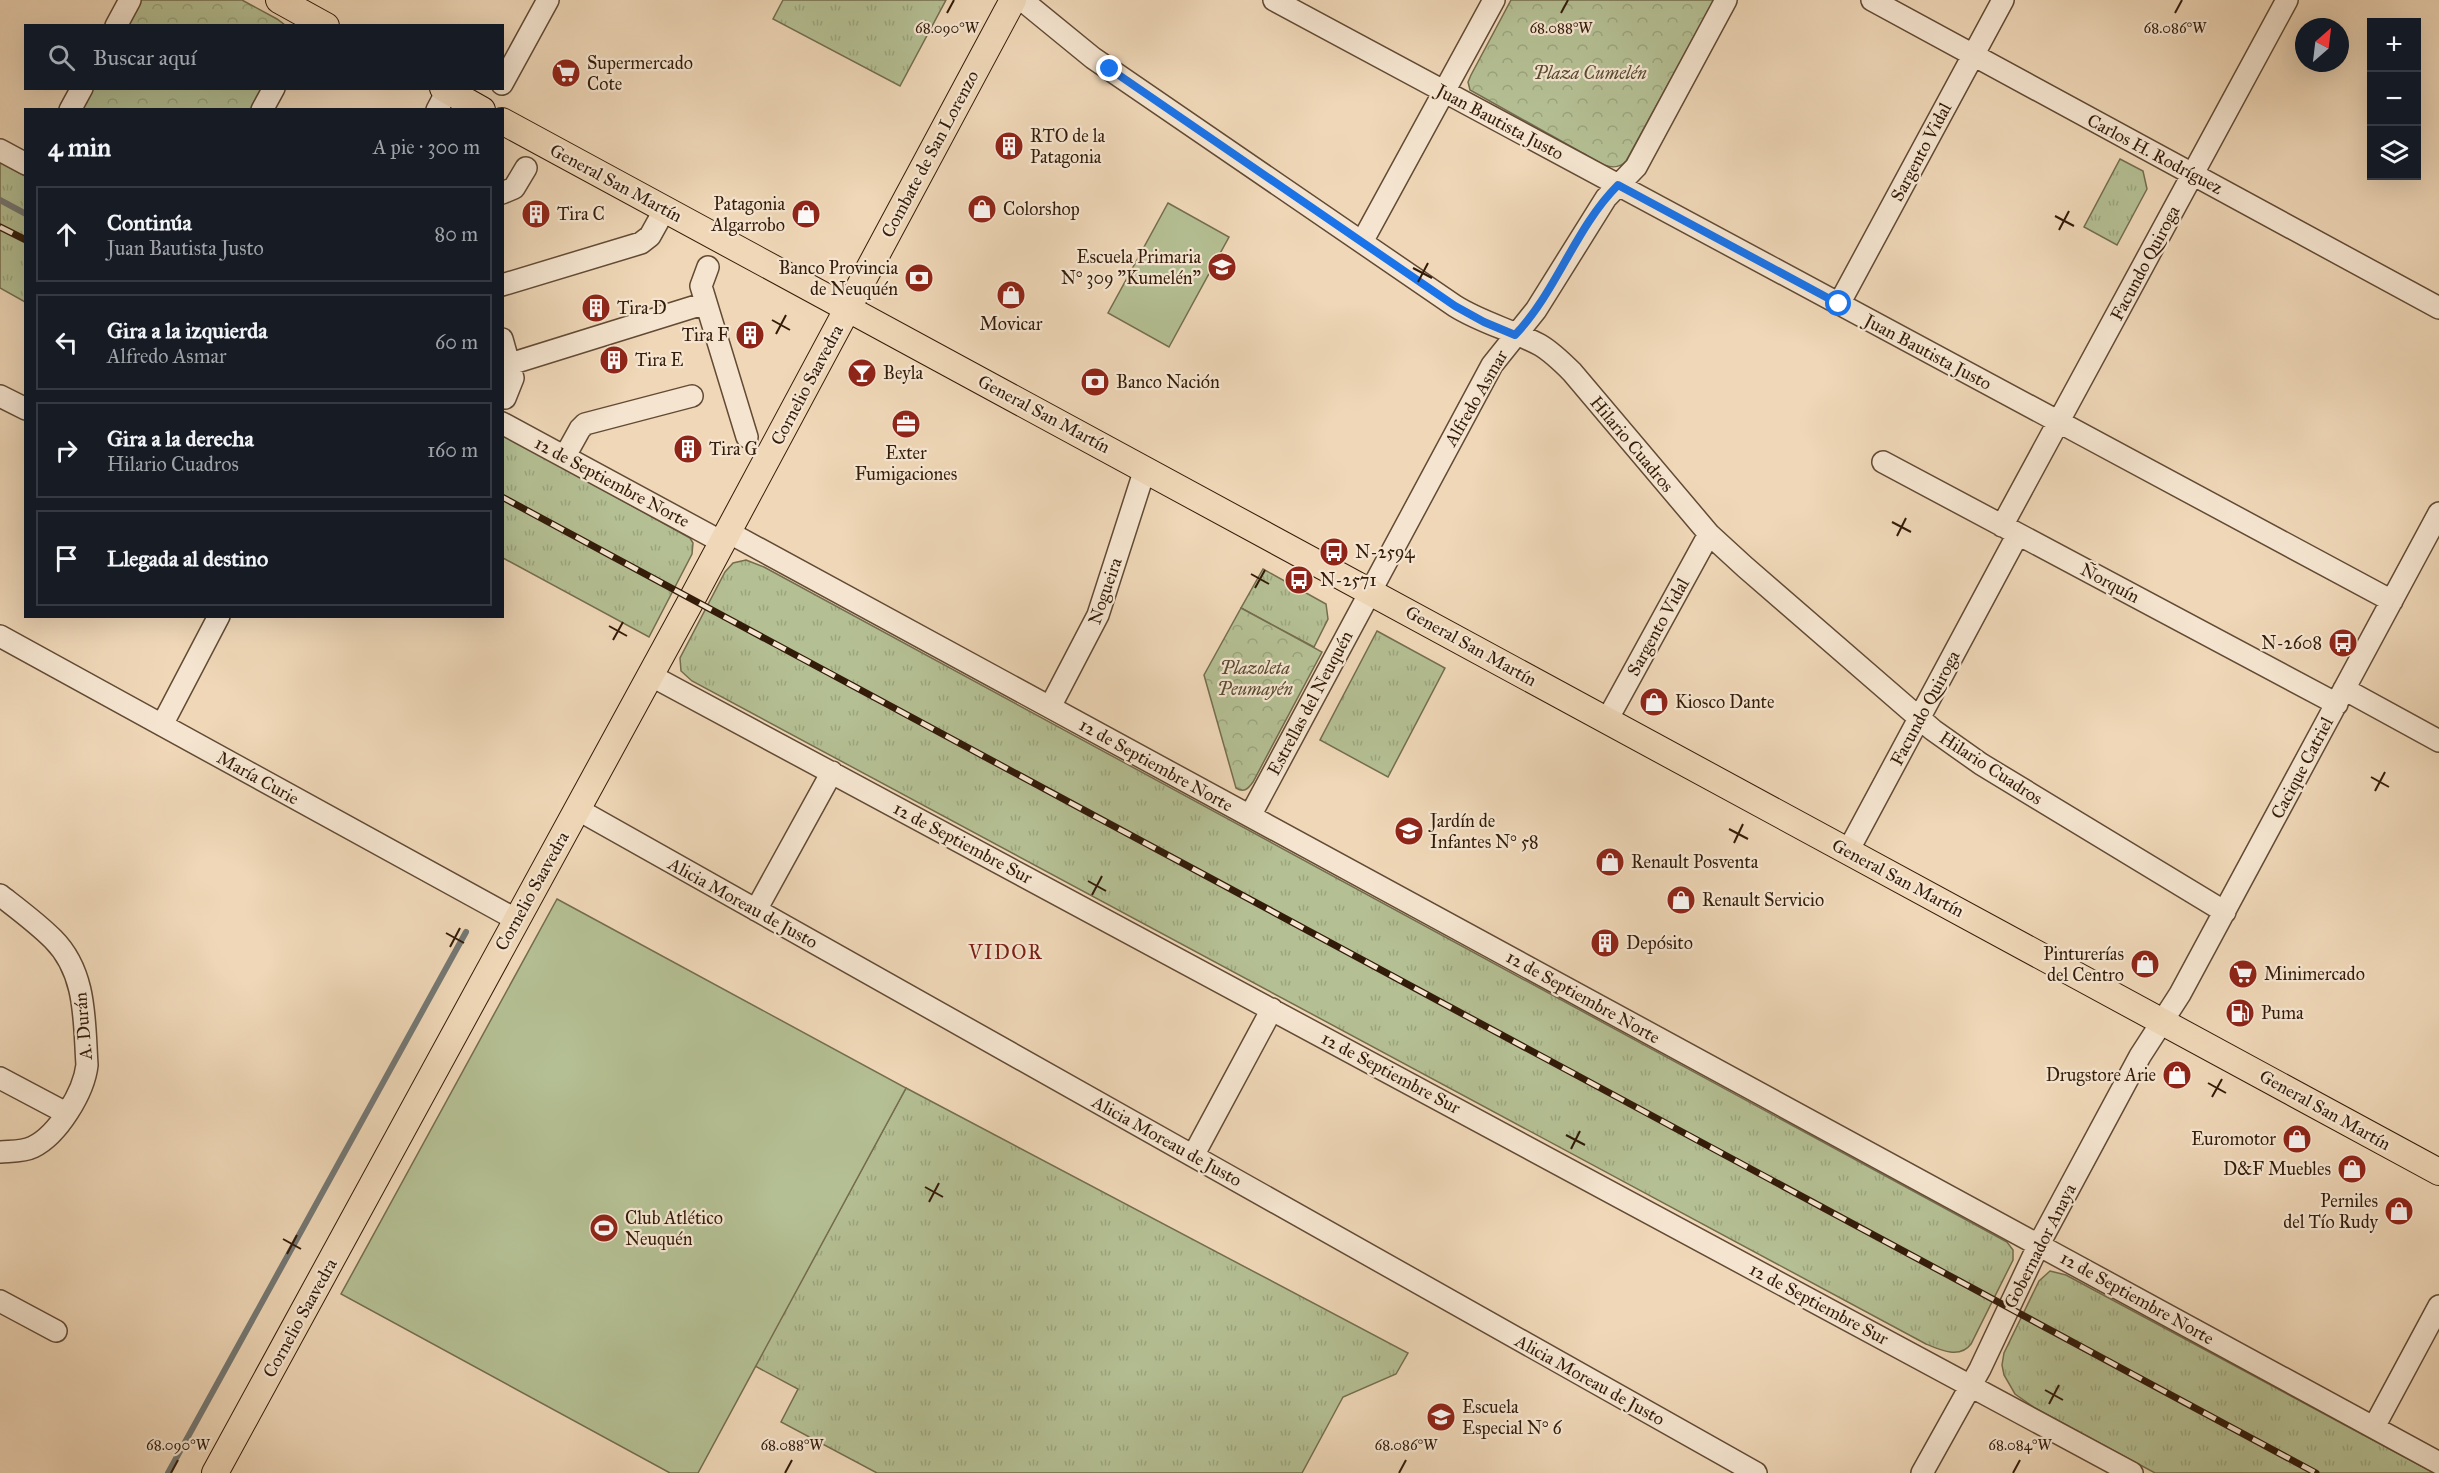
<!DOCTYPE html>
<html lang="es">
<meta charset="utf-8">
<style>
body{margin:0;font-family:"IM FELL Great Primer",serif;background:#242831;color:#f1f3f6}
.controls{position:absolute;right:18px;top:18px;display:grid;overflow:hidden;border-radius:0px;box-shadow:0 6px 24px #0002}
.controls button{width:54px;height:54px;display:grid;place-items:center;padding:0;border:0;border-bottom:2px solid #363941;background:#171b24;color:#f1f3f6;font:30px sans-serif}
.compass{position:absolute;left:2295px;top:18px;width:54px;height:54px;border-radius:50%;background:#171b24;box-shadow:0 6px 24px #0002;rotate:28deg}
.stop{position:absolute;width:18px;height:18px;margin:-14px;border:4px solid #1a73e8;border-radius:50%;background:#fff}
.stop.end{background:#1a73e8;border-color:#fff;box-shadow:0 2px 6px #0008}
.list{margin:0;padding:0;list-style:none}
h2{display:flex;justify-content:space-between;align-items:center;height:78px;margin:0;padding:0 24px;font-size:26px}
h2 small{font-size:20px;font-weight:400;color:#9ea1a6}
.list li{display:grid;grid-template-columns:39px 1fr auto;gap:18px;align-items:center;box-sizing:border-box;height:96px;margin:0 12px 12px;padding:0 12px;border:2px solid #363941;border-radius:0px}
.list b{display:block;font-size:22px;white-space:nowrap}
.list p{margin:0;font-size:20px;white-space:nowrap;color:#9ea1a6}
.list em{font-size:20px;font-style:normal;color:#9ea1a6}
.icon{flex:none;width:33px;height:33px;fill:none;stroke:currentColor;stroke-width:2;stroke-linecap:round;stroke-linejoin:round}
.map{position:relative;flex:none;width:2439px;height:1473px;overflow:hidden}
.search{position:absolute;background:#171b24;box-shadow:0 6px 24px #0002;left:24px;top:24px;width:480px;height:66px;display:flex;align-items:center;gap:15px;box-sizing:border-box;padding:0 21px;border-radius:0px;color:#9ea1a6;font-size:22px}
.panel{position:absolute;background:#171b24;box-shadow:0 6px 24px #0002;left:24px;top:108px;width:480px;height:510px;border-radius:0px}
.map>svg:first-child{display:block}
</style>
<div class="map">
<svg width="2439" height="1473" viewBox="0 0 2439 1473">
<defs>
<pattern id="grass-tufts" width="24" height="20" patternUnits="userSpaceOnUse" patternTransform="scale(1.5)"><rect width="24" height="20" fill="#b4bf93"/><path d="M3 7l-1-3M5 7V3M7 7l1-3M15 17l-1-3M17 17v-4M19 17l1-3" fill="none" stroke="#9ba47d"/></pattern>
<pattern id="park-crowns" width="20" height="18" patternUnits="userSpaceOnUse" patternTransform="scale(1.5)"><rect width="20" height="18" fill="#b4bf93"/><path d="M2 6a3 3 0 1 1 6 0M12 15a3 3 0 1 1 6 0" fill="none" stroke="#9ba47d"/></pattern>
</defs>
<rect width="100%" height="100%" fill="#efd7b7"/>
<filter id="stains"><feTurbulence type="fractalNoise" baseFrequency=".00333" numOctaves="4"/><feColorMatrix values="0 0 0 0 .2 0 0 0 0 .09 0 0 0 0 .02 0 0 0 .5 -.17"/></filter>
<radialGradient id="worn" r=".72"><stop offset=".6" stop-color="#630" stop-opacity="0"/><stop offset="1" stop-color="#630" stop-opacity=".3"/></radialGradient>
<path fill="url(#grass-tufts)" stroke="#746d4e" stroke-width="1.5" d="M783 0H946L900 86 773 19Z
M2120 159 2143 171 2147 189 2117 245 2084 227Z
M0 162 25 176V302L0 288Z
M502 434 690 538 693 543 692 554 649 637 503 558Z
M746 560 764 567 2007 1242 2013 1250V1260L1971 1344C1960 1359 1940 1350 1926 1344L692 681 681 671 680 658 725 572 733 563Z
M1263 569 1326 604 1328 619 1314 647 1241 608Z
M1377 631 1445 668 1388 777 1320 740Z
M906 1088 1408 1353 1396 1374 1343 1397 1302 1473H877L781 1422 798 1389 755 1366Z
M2050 1271 2066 1275 2434 1473H2155L2035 1408 2015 1394 2004 1375 2002 1365 2004 1353 2039 1281Z"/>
<path fill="url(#park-crowns)" stroke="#746d4e" stroke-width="1.5" d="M140 0H242L277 19 285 25 126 26Z
M1511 0H1714L1626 161C1620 168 1613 168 1604 165L1470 90 1468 82 1471 75Z
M92 89H263L252 109 81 110Z
M1241 608 1322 652 1253 782C1248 789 1244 793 1236 788L1204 675Z"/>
<path fill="#b4bf93" stroke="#746d4e" stroke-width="1.5" d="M1168 203 1229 237 1169 347 1108 313Z
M557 899 906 1088 698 1473H670L341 1294Z"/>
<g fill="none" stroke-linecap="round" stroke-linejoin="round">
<path stroke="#747874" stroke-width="6" d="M0 200 26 214
M168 1473 466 932"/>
<g stroke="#624a34" stroke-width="24">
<path id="minor" d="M1022 0 1093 58 1455 306C1482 323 1512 330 1540 345 1552 352 1562 362 1572 372L1709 534 1745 567 1933 730 1981 764 2225 912
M1274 0 2392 601
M1872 0 2439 308
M116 26 130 0
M502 84 548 0
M70 110 82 88
M262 110 274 88
M437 110 447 91
M0 150 26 164
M502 193 514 188 526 168
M1362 242 1494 0
M708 267 701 286 747 437
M502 285 641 243 650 236 665 209
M1839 304 2003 0
M502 339 513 378 505 398
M510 364 706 303
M0 396 26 409
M502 423 722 542
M565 456 580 429 585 424 692 396
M1883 462 2337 704
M2002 526 2287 0
M728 532 2439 1463
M0 636 517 920
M650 675 2132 1473
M2344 689 2439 741
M1050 707 1098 615 1145 469
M1607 720 1709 534
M162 725 219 616
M577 809 1756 1473
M1250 816 1492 365 1536 310 1606 198 1636 167 1726 0
M1848 851 2018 534
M0 895C18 909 37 923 53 939 87 973 84 1021 87 1065 84 1092 58 1135 33 1147 23 1152 11 1151 0 1152
M756 910 832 772
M0 1078 66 1113
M1193 1156 1272 1009
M0 1301 56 1331
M2374 1427 2439 1306
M1922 1473 1980 1369 2039 1244 2140 1056 2180 994 2439 513"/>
</g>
<g stroke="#331b09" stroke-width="28">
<path id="major" d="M279 0 326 26
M443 88 482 110
M502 121 2439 1172
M215 1473 692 599 1013 0"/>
</g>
<use href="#minor" stroke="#f5e5d0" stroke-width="21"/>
<use href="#major" stroke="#efd7b7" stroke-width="26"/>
<g stroke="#331b09" stroke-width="7">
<path id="rail" d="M0 227 26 240
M502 497 2316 1473"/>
</g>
<use href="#rail" stroke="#f5e5d0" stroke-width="4.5" stroke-dasharray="14" stroke-linecap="butt"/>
</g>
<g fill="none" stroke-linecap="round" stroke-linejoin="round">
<path stroke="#1a73e8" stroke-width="8" d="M1110 69 1455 306 1484 322 1515 335C1557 291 1575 228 1618 185L1839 304"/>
</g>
<path fill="none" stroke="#331b09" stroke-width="2" d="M947 13 954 0M1561 13 1568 0M2175 13 2182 0M2055 216 2074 226M2059 230 2069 211M1413 268 1432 278M1418 282 1428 263M772 320 790 330M776 334 786 315M1892 522 1911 532M1897 536 1906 518M1251 574 1269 584M1255 588 1265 570M609 626 627 636M613 640 623 622M2371 777 2389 787M2375 791 2385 772M1729 829 1748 839M1734 843 1743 824M1088 881 1106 891M1092 895 1102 876M446 933 464 943M450 947 460 928M2208 1083 2226 1093M2212 1097 2222 1079M1566 1135 1585 1145M1571 1149 1580 1131M925 1187 943 1197M929 1202 939 1183M283 1239 301 1249M287 1254 297 1235M2045 1390 2063 1400M2049 1404 2059 1385M171 1473 178 1460M785 1473 792 1460M1399 1473 1406 1460M2013 1473 2020 1460"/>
<defs>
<g id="supermarket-disc" transform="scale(1.5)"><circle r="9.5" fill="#8f2418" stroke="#f5e5d0"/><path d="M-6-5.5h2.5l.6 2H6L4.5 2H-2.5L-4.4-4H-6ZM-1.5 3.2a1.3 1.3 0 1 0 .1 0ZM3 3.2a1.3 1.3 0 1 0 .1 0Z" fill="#fff"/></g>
<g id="building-disc" transform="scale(1.5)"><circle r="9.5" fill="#8f2418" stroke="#f5e5d0"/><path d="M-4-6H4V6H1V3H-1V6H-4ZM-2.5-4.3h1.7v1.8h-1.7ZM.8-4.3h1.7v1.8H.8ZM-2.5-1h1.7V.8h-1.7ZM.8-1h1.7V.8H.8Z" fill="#fff"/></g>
<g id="shop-disc" transform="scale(1.5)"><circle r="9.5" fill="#8f2418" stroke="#f5e5d0"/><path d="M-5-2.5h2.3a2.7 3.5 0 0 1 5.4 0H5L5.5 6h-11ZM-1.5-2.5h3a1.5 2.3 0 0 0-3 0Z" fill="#fff"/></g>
<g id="school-disc" transform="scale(1.5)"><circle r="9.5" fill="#8f2418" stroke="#f5e5d0"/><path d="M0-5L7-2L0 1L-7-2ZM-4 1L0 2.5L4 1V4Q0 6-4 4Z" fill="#fff"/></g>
<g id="bank-disc" transform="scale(1.5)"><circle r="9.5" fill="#8f2418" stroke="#f5e5d0"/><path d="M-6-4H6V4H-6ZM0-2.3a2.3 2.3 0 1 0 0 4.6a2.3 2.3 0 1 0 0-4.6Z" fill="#fff"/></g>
<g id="bar-disc" transform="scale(1.5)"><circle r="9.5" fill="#8f2418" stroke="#f5e5d0"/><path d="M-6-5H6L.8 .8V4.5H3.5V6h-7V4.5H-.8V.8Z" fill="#fff"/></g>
<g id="office-disc" transform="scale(1.5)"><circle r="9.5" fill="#8f2418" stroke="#f5e5d0"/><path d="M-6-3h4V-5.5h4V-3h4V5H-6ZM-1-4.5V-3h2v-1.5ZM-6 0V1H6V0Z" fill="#fff"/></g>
<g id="bus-disc" transform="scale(1.5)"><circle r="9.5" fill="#8f2418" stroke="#f5e5d0"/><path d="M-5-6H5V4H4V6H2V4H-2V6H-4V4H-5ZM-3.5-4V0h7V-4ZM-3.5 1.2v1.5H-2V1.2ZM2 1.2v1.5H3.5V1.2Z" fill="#fff"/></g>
<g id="fuel-disc" transform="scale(1.5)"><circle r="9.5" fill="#8f2418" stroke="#f5e5d0"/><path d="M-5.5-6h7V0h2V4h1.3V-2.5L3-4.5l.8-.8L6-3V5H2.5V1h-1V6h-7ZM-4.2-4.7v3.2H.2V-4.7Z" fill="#fff"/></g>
<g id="stadium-disc" transform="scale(1.5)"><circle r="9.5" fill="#8f2418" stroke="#f5e5d0"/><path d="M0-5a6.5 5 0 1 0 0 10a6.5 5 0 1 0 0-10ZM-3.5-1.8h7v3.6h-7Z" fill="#fff"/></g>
</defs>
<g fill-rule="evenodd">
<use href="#supermarket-disc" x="566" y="73"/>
<use href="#building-disc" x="1009" y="146"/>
<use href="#shop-disc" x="982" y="209"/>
<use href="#building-disc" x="536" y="214"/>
<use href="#shop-disc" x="806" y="214"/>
<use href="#school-disc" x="1222" y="267"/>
<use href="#bank-disc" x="919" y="278"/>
<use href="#shop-disc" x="1011" y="295"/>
<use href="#building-disc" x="596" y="308"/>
<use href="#building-disc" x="750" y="335"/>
<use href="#building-disc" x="614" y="360"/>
<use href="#bar-disc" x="862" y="373"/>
<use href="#bank-disc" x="1095" y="382"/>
<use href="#office-disc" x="906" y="424"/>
<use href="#building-disc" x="688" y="449"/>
<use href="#bus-disc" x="1334" y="552"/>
<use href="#bus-disc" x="1299" y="580"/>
<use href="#bus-disc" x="2343" y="643"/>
<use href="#shop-disc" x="1654" y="702"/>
<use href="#school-disc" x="1409" y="831"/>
<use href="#shop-disc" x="1610" y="862"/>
<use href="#shop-disc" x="1681" y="900"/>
<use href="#building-disc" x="1605" y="943"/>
<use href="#shop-disc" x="2145" y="964"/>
<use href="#supermarket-disc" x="2243" y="974"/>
<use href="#fuel-disc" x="2240" y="1013"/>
<use href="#shop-disc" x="2177" y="1075"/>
<use href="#shop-disc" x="2297" y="1139"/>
<use href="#shop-disc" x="2352" y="1169"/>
<use href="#shop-disc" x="2399" y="1211"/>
<use href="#stadium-disc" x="604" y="1228"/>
<use href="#school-disc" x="1441" y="1417"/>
</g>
<g text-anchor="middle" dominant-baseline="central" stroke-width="4.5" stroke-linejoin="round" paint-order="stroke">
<g font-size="18" fill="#331b09" stroke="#f5e5d0" text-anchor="start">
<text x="587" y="63">Supermercado<tspan x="587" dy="21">Cote</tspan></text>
<text x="1030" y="136">RTO de la<tspan x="1030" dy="21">Patagonia</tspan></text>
<text x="785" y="204" text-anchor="end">Patagonia<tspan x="785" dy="21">Algarrobo</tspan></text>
<text x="1003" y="209">Colorshop</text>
<text x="557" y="214">Tira C</text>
<text x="1201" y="257" text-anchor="end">Escuela Primaria<tspan x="1201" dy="21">N° 309 "Kumelén"</tspan></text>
<text x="898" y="268" text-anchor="end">Banco Provincia<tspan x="898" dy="21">de Neuquén</tspan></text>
<text x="617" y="308">Tira D</text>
<text x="1011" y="324" text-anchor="middle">Movicar</text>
<text x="729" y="335" text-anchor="end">Tira F</text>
<text x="635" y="360">Tira E</text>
<text x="883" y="373">Beyla</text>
<text x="1116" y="382">Banco Nación</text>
<text x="709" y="449">Tira G</text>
<text x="906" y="453" text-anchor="middle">Exter<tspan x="906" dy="21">Fumigaciones</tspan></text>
<text x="1355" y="552">N-2594</text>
<text x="1320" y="580">N-2571</text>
<text x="2322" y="643" text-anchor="end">N-2608</text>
<text x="1675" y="702">Kiosco Dante</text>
<text x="1430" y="821">Jardín de<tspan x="1430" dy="21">Infantes N° 58</tspan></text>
<text x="1631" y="862">Renault Posventa</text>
<text x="1702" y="900">Renault Servicio</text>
<text x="1626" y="943">Depósito</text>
<text x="2124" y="954" text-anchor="end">Pinturerías<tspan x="2124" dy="21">del Centro</tspan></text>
<text x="2264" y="974">Minimercado</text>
<text x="2261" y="1013">Puma</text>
<text x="2156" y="1075" text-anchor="end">Drugstore Arie</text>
<text x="2276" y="1139" text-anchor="end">Euromotor</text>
<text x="2331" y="1169" text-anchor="end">D&amp;F Muebles</text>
<text x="2378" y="1201" text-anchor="end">Perniles<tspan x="2378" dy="21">del Tío Rudy</tspan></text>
<text x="625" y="1218">Club Atlético<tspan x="625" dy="21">Neuquén</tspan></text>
<text x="1462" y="1407">Escuela<tspan x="1462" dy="21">Especial N° 6</tspan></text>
</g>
<g font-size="18" font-style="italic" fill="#5a4c32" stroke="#f5e5d0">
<text x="1590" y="73">Plaza Cumelén</text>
<text x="1255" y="668">Plazoleta<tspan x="1255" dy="21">Peumayén</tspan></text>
</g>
<g font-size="18" fill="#331b09" stroke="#f5e5d0">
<text transform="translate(1500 122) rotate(28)">Juan Bautista Justo</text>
<text transform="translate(1921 152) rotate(-62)">Sargento Vidal</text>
<text transform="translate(930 154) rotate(-62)">Combate de San Lorenzo</text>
<text transform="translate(2155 154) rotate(28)">Carlos H. Rodríguez</text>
<text transform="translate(616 183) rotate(28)">General San Martín</text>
<text transform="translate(2145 263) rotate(-62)">Facundo Quiroga</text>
<text transform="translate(1928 352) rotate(28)">Juan Bautista Justo</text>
<text transform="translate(807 385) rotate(-62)">Cornelio Saavedra</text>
<text transform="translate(1476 398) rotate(-60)">Alfredo Asmar</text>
<text transform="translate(1044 414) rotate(28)">General San Martín</text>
<text transform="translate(1632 444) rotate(50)">Hilario Cuadros</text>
<text transform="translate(612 482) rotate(28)">12 de Septiembre Norte</text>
<text transform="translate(2110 583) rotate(28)">Ñorquín</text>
<text transform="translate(1105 591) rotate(-71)">Nogueira</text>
<text transform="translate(1658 627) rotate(-61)">Sargento Vidal</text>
<text transform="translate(1471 646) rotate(29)">General San Martín</text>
<text transform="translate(1310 703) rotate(-62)">Estrellas del Neuquén</text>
<text transform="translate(1925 708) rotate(-62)">Facundo Quiroga</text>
<text transform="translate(1156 765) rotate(29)">12 de Septiembre Norte</text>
<text transform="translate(1991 768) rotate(33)">Hilario Cuadros</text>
<text transform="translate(2302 768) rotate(-62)">Cacique Catriel</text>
<text transform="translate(258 778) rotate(29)">María Curie</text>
<text transform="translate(963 843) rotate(28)">12 de Septiembre Sur</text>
<text transform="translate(1898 878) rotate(28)">General San Martín</text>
<text transform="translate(532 891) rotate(-61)">Cornelio Saavedra</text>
<text transform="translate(743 903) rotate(29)">Alicia Moreau de Justo</text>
<text transform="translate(1583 997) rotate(29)">12 de Septiembre Norte</text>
<text transform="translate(83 1026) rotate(-95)">A. Durán</text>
<text transform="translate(1391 1073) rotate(28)">12 de Septiembre Sur</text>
<text transform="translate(2325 1110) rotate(29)">General San Martín</text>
<text transform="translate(1167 1141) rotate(29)">Alicia Moreau de Justo</text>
<text transform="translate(2040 1246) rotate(-63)">Gobernador Anaya</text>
<text transform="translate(2137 1298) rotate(29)">12 de Septiembre Norte</text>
<text transform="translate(1819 1304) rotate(28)">12 de Septiembre Sur</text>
<text transform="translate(300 1318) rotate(-61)">Cornelio Saavedra</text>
<text transform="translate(1590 1380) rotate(29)">Alicia Moreau de Justo</text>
</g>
<g font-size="20" letter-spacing="1.5" fill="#7a1f14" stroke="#f5e5d0">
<text x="1006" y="952">VIDOR</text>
</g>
</g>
<g font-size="15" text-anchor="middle" fill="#331b09" stroke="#f5e5d0" stroke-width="4.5" stroke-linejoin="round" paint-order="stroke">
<text x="947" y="33">68.090°W</text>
<text x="1561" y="33">68.088°W</text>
<text x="2175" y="33">68.086°W</text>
<text x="178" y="1450">68.090°W</text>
<text x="792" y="1450">68.088°W</text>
<text x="1406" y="1450">68.086°W</text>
<text x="2020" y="1450">68.084°W</text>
</g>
<rect width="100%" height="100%" filter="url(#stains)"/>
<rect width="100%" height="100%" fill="url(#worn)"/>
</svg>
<div class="controls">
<button>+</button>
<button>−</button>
<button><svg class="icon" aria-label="layers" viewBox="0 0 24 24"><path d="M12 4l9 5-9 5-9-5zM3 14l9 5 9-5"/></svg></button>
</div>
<svg class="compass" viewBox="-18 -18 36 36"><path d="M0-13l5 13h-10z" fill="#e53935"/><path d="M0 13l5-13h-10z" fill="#9ea1a6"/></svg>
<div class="stop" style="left:1839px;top:304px"></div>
<div class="stop end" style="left:1110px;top:69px"></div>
<div class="search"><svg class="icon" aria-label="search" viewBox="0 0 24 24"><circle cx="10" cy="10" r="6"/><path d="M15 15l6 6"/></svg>Buscar aquí</div>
<section class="panel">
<h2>4 min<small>A pie · 300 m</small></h2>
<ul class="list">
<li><svg class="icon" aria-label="ahead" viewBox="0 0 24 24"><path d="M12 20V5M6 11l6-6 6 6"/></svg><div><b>Continúa</b><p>Juan Bautista Justo</p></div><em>80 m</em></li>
<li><svg class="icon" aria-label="left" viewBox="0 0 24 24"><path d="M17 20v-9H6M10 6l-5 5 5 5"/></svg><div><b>Gira a la izquierda</b><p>Alfredo Asmar</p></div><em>60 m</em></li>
<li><svg class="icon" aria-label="right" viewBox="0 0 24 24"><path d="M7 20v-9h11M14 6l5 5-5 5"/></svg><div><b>Gira a la derecha</b><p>Hilario Cuadros</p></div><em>160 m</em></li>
<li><svg class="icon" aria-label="arrive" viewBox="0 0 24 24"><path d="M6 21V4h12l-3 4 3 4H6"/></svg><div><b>Llegada al destino</b></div></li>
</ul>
</section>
</div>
